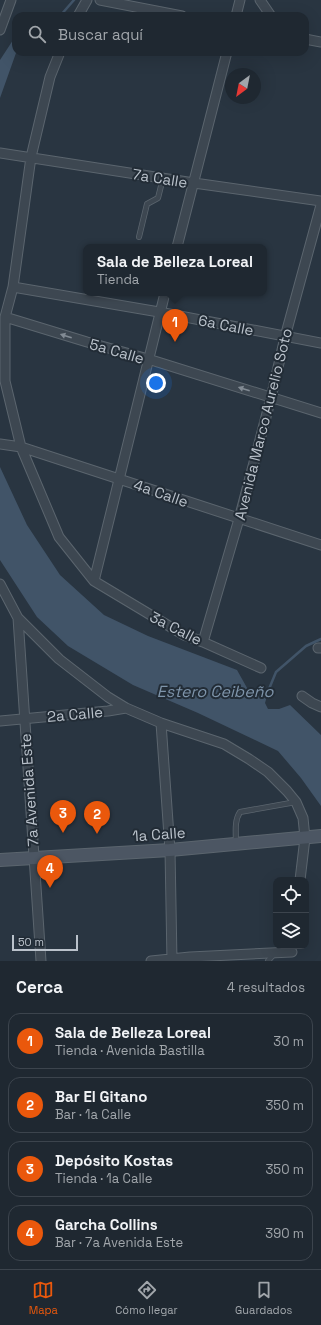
<!DOCTYPE html>
<html lang="es">
<meta charset="utf-8">
<style>
body{margin:0;font-family:"Space Grotesk",sans-serif;background:#2c343d;color:#f1f3f6}
.controls{position:absolute;right:12px;bottom:12px;display:grid;overflow:hidden;border-radius:8px;box-shadow:0 4px 16px #0002}
.controls button{width:36px;height:36px;display:grid;place-items:center;padding:0;border:0;border-bottom:1px solid #3c444d;background:#1f2831;color:#f1f3f6;font:20px sans-serif}
.compass{position:absolute;left:225px;top:68px;width:36px;height:36px;border-radius:50%;background:#1f2831;box-shadow:0 4px 16px #0002;rotate:212deg}
.scale{position:absolute;left:12px;bottom:10px;width:66px;box-sizing:border-box;padding-left:4px;border:2px solid #bac2cb;border-top:0;font-size:11px;line-height:14px;white-space:nowrap;color:#bac2cb;-webkit-text-stroke:3px #222c36;paint-order:stroke}
.you{position:absolute;left:156px;top:383px;width:14px;height:14px;margin:-10px;border:3px solid #fff;border-radius:50%;background:#1a73e8;box-shadow:0 0 0 6px #1a73e833}
.badge{display:grid;place-items:center;width:26px;height:26px;border-radius:50%;background:#ea580c;color:#fff;font-size:13px;font-weight:700}
.pin{position:absolute;translate:-50% -33px;filter:drop-shadow(0 1px 2px #0008)}
.pin::after{content:'';position:absolute;top:21px;width:14px;height:12px;background:inherit;clip-path:polygon(0 0,100% 0,50% 100%)}
.popup{position:absolute;left:83px;top:244px;width:184px;height:52px;box-sizing:border-box;display:grid;place-content:center;border-radius:8px;background:#1f2831;filter:drop-shadow(0 1px 3px #0005);font-size:13px;white-space:nowrap;color:#a1a6ab}
.popup b{font-size:15px;color:#f1f3f6}
.popup::after{content:'';position:absolute;left:50%;top:100%;margin-left:-8px;border:8px solid transparent;border-top-color:#1f2831}
.list{margin:0;padding:0;list-style:none}
h2{display:flex;justify-content:space-between;align-items:center;height:52px;margin:0;padding:0 16px;font-size:17px}
h2 small{font-size:13px;font-weight:400;color:#a1a6ab}
.list li{display:grid;grid-template-columns:26px 1fr auto;gap:12px;align-items:center;box-sizing:border-box;height:56px;margin:0 8px 8px;padding:0 8px;border:1px solid #3c444d;border-radius:12px}
.list b{display:block;font-size:15px;white-space:nowrap}
.list p{margin:0;font-size:13px;white-space:nowrap;color:#a1a6ab}
.list em{font-size:13px;font-style:normal;color:#a1a6ab}
.icon{flex:none;width:22px;height:22px;fill:none;stroke:currentColor;stroke-width:2;stroke-linecap:round;stroke-linejoin:round}
.map{position:relative;flex:none;width:321px;height:961px;overflow:hidden}
.search{position:absolute;background:#1f2831;box-shadow:0 4px 16px #0002;left:12px;right:12px;top:12px;height:44px;display:flex;align-items:center;gap:10px;box-sizing:border-box;padding:0 14px;border-radius:12px;color:#a1a6ab;font-size:15px}
.sheet{height:308px;background:#1f2831}
nav{display:flex;justify-content:space-around;align-items:center;box-sizing:border-box;height:56px;border-top:1px solid #3c444d;background:#1f2831;font-size:11px;color:#a1a6ab}
nav a{display:grid;justify-items:center;gap:2px}
nav .on{color:#ea580c}
.map>svg:first-child{display:block}
</style>
<div class="map">
<svg width="321" height="961" viewBox="0 0 321 961">
<rect width="100%" height="100%" fill="#293541"/>
<path fill="#415468" d="M15 37 16 53 0 98V60Z
M0 467 27 525 60 575 104 615 148 636 237 670 251 695 259 696 269 689 265 703 268 709H279L290 705 321 735V806L301 778 278 751 198 713 133 685 68 646 37 617 0 560Z"/>
<g fill="none" stroke-linecap="round" stroke-linejoin="round">
<path stroke="#415468" stroke-width="2.5" d="M60 16 74 0
M269 689 276 672 306 646 321 639"/>
<g stroke="#5b656e" stroke-width="6">
<path id="lane" d="M139 237 147 204 158 198 163 178
M236 844C236 833 234 821 240 812L296 802
M268 961 275 953"/>
</g>
<g stroke="#5b656e" stroke-width="11">
<path id="street" d="M100 0 182 16
M260 0 271 16
M78 16 87 0
M236 16 240 0
M0 30 11 0
M305 39 321 42
M60 52 50 77 31 157 13 287 5 317V381L21 447 59 537 94 581 184 635 203 642 261 668
M0 153 194 183 321 201
M177 247 227 52
M13 287 159 312 321 343
M5 317 87 342 148 359 321 413
M0 444 21 447 119 479 321 545
M94 581 165 293
M0 584 18 618 59 659 108 697 126 708 161 723 224 744 249 759 268 772 287 791 296 802 303 818 305 838 300 880
M18 618 41 961
M203 642 239 519 271 398 285 337 321 205
M318 648H321
M302 696 312 703 321 707
M0 721 108 711 126 708
M161 723 170 850 172 961
M151 961 190 957 292 952"/>
</g>
<g stroke="#5b656e" stroke-width="14">
<path id="secondary" d="M0 860 170 850 321 836"/>
</g>
<use href="#lane" stroke="#3d4751" stroke-width="4.5"/>
<use href="#street" stroke="#3d4751" stroke-width="9"/>
<use href="#secondary" stroke="#4c5663" stroke-width="12"/>
</g>
<defs><path id="oneway-solid" d="M-6-.8H1V-3.2L6.5 0L1 3.2V.8H-6Z"/></defs>
<g fill="#828b94">
<use href="#oneway-solid" transform="translate(66 336) rotate(-162)"/>
<use href="#oneway-solid" transform="translate(244 389) rotate(-162)"/>
</g>
<g text-anchor="middle" dominant-baseline="central" stroke-width="4" stroke-linejoin="round" paint-order="stroke">
<g font-size="15" fill="#bac2cb" stroke="#222c36">
<text transform="translate(160 178) rotate(9)">7a Calle</text>
<text transform="translate(226 325) rotate(11)">6a Calle</text>
<text transform="translate(117 351) rotate(16)">5a Calle</text>
<text transform="translate(263 424) rotate(-76)">Avenida Marco Aurelio Soto</text>
<text transform="translate(161 493) rotate(19)">4a Calle</text>
<text transform="translate(176 628) rotate(27)">3a Calle</text>
<text transform="translate(75 714) rotate(-5)">2a Calle</text>
<text transform="translate(29 790) rotate(-94)">7a Avenida Este</text>
<text transform="translate(159 834) rotate(-4)">1a Calle</text>
</g>
<g font-size="16" font-style="italic" fill="#7e94aa" stroke="#222c36">
<text x="215" y="691">Estero Ceibeño</text>
</g>
</g>
</svg>
<div class="controls">
<button><svg class="icon" aria-label="locate" viewBox="0 0 24 24"><circle cx="12" cy="12" r="6"/><path d="M12 2v4M12 18v4M2 12h4M18 12h4"/></svg></button>
<button><svg class="icon" aria-label="layers" viewBox="0 0 24 24"><path d="M12 4l9 5-9 5-9-5zM3 14l9 5 9-5"/></svg></button>
</div>
<svg class="compass" viewBox="-18 -18 36 36"><path d="M0-13l5 13h-10z" fill="#e53935"/><path d="M0 13l5-13h-10z" fill="#a1a6ab"/></svg>
<div class="scale">50 m</div>
<div class="you"></div>
<div class="pin badge" style="left:175px;top:342px">1</div>
<div class="popup"><b>Sala de Belleza Loreal</b>Tienda</div>
<div class="pin badge" style="left:97px;top:834px">2</div>
<div class="pin badge" style="left:63px;top:833px">3</div>
<div class="pin badge" style="left:50px;top:888px">4</div>
<div class="search"><svg class="icon" aria-label="search" viewBox="0 0 24 24"><circle cx="10" cy="10" r="6"/><path d="M15 15l6 6"/></svg>Buscar aquí</div>
</div>
<section class="sheet">
<h2>Cerca<small>4 resultados</small></h2>
<ul class="list">
<li><span class="badge">1</span><div><b>Sala de Belleza Loreal</b><p>Tienda · Avenida Bastilla</p></div><em>30 m</em></li>
<li><span class="badge">2</span><div><b>Bar El Gitano</b><p>Bar · 1a Calle</p></div><em>350 m</em></li>
<li><span class="badge">3</span><div><b>Depósito Kostas</b><p>Tienda · 1a Calle</p></div><em>350 m</em></li>
<li><span class="badge">4</span><div><b>Garcha Collins</b><p>Bar · 7a Avenida Este</p></div><em>390 m</em></li>
</ul>
</section>
<nav>
<a class="on"><svg class="icon" aria-label="map" viewBox="0 0 24 24"><path d="M3 6l6-2 6 2 6-2v14l-6 2-6-2-6 2zM9 4v14M15 6v14"/></svg>Mapa</a>
<a><svg class="icon" aria-label="directions" viewBox="0 0 24 24"><path d="M12 3l9 9-9 9-9-9zM9 14v-3h6M13 9l2 2-2 2"/></svg>Cómo llegar</a>
<a><svg class="icon" aria-label="saved" viewBox="0 0 24 24"><path d="M7 4h10v16l-5-4-5 4z"/></svg>Guardados</a>
</nav>
